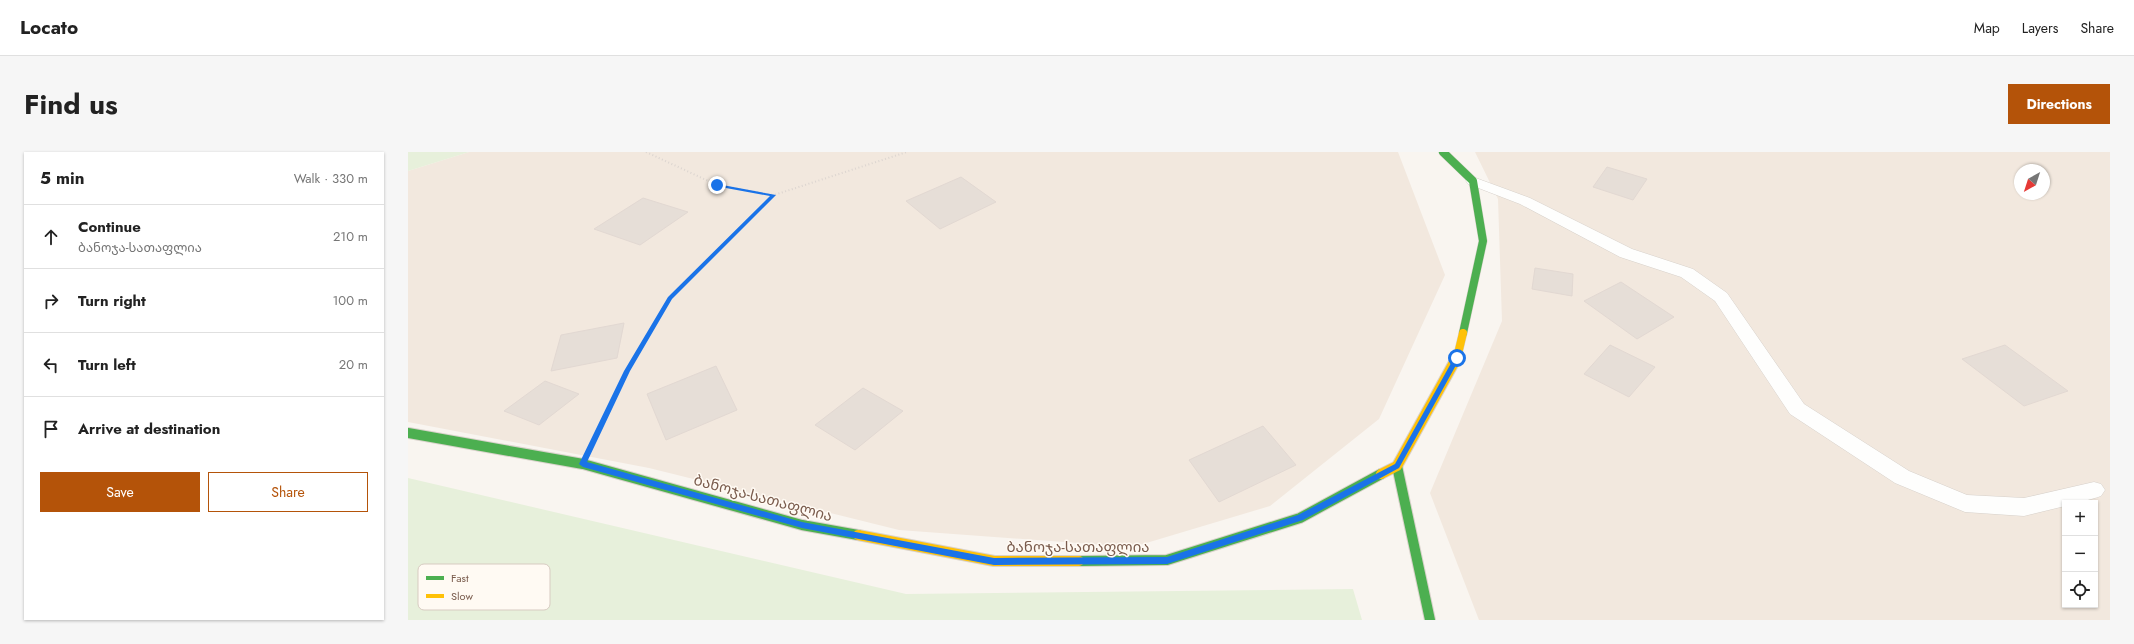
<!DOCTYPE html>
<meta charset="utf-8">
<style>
body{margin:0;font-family:Jost,"Noto Sans Georgian",sans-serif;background:#f6f6f6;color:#222}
.controls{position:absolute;right:12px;bottom:12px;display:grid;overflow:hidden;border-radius:0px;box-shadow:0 1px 3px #0004}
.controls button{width:36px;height:36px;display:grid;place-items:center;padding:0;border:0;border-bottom:1px solid #e0e0e0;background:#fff;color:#222;font:20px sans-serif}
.compass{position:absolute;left:1606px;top:12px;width:36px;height:36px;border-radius:50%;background:#fff;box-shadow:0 1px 3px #0004;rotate:219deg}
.stop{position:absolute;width:12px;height:12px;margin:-9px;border:3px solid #1a73e8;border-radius:50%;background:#fff}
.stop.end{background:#1a73e8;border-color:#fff;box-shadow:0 1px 4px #0008}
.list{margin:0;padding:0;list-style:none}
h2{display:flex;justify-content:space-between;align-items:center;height:52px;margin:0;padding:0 16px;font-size:17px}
h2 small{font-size:13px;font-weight:400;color:#767676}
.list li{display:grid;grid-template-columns:26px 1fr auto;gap:12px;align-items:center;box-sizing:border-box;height:64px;padding:0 16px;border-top:1px solid #e0e0e0}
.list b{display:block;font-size:15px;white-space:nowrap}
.list p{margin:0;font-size:13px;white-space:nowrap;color:#767676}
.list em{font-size:13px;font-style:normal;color:#767676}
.actions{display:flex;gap:8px;padding:12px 16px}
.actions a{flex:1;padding:9px 0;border:1px solid #b45309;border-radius:0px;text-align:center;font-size:14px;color:#b45309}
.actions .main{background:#b45309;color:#fff}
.icon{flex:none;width:22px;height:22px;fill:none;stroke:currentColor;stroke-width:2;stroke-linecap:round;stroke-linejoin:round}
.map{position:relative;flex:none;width:1702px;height:468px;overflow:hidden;border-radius:0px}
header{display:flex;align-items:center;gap:24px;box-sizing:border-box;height:56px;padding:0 20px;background:#fff;border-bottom:1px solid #e0e0e0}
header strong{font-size:19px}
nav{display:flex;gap:22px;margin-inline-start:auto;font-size:14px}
.intro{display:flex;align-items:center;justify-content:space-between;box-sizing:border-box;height:96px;padding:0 24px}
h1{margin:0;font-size:28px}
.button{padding:10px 18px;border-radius:0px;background:#b45309;color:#fff;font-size:14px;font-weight:700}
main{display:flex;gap:24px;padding:0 24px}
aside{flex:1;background:#fff;border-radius:0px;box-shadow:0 1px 3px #0004}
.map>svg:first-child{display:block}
</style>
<header>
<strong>Locato</strong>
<nav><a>Map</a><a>Layers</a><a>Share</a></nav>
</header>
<div class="intro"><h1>Find us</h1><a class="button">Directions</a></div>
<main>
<aside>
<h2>5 min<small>Walk · 330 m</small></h2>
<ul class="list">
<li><svg class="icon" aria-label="ahead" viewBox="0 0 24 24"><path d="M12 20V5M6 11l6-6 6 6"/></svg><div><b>Continue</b><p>ბანოჯა-სათაფლია</p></div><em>210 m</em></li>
<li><svg class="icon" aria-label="right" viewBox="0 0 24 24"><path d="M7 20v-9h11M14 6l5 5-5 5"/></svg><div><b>Turn right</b></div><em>100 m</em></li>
<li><svg class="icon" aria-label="left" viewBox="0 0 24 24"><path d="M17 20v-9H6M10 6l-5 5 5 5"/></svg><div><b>Turn left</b></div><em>20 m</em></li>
<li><svg class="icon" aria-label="arrive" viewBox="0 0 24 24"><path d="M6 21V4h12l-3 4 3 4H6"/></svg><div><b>Arrive at destination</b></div></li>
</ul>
<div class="actions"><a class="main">Save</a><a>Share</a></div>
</aside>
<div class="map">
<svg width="1702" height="468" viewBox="0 0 1702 468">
<rect width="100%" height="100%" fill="#f9f5f0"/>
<path fill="#f2e8de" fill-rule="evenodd" d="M61 0H990L1037 123 971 267 862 354 725 395 491 378 241 316 0 270V19Z
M1067 0H1702V468H1071L1022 341 1094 169 1090 47ZM1612 18H1636V42H1612ZM1657 351H1687V453H1657Z"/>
<path fill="#e7f0db" d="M0 0H61L0 19Z
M0 326 498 442 945 437 954 468H0Z"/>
<path fill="#e6ded7" stroke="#e2d8d2" d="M1199 15 1239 27 1225 48 1185 35Z
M553 25 588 50 532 77 498 49Z
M235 46 280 60 232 93 186 77Z
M1127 116 1165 122 1164 144 1124 137Z
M1213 130 1266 165 1229 187 1176 149Z
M216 171 209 206 143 219 153 183Z
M1202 193 1247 215 1221 245 1176 222Z
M1597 193 1660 239 1616 254 1554 207Z
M308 214 329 258 258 288 239 242Z
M137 229 171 242 131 273 96 259Z
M455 236 495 259 447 298 407 273Z
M855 274 888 313 811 350 781 308Z"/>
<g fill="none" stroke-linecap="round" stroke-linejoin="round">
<g stroke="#d7d1cb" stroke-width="1">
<path id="lane" d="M1065 25 1122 46 1224 97 1285 117 1319 141 1396 252 1501 319 1559 343 1616 346 1686 330 1693 332 1697 338 1693 344C1681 348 1670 351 1657 351V354L1616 364 1557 360 1487 331 1382 262 1307 149 1273 125 1212 105 1112 52 1060 32 1058 29 1060 26Z"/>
</g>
<g stroke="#d9d2cb" stroke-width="9">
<path id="fast-far1" d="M1035 0 1065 29 1075 89 1055 181"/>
</g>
<g stroke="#d9d2cb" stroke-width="12">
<path id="fast" d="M0 281 175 312 394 373 450 383
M989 314 1022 468
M671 409 759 408 892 366 973 322"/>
</g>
<g stroke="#d9d2cb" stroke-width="9">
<path id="slow-far1" d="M1049 206 1055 181"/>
</g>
<g stroke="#d9d2cb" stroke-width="12">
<path id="slow" d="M973 322 989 314 1049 205
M450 383 586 409H671"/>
</g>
<path stroke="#dcd5d0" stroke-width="2" stroke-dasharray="1 2.5" stroke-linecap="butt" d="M238 0 309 33 365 43
M227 206 262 146 366 43 499 0"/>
<path stroke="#dcd5d0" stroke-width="2.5" stroke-dasharray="1 3.5" stroke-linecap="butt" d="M185 290 227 205"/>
<use href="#lane" fill="#fefefd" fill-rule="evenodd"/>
<use href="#fast-far1" stroke="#4caf50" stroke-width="8"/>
<use href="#fast" stroke="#4caf50" stroke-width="10"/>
<use href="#slow-far1" stroke="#ffc107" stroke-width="8"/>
<use href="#slow" stroke="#ffc107" stroke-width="10"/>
</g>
<path fill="#1a73e8" d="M309 32 368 43 264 147 222 219 179 310 394 370 586 406 759 405 890 363 987 312 1047 204 1052 206 991 316 895 368 759 412 586 413 394 376 175 315 171 312 216 219 260 145 362 44 307 34Z"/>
<g text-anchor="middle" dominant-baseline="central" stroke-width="3" stroke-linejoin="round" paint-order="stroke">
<g font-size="15" fill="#7a5c4d" stroke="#fffaf3">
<text transform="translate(355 346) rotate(15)">ბანოჯა-სათაფლია</text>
<text x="670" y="395">ბანოჯა-სათაფლია</text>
</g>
</g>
<rect x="10" y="412" width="132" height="46" rx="6" fill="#fffaf3" stroke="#d7cbc1" stroke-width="1"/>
<rect x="18" y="424" width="18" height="4" fill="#4caf50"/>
<rect x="18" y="442" width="18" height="4" fill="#ffc107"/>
<g font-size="11" fill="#7a5c4d">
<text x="43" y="430">Fast</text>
<text x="43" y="448">Slow</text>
</g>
</svg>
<div class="controls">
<button>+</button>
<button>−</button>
<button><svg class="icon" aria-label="locate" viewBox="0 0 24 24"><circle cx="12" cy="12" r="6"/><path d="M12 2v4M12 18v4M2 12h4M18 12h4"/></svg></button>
</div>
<svg class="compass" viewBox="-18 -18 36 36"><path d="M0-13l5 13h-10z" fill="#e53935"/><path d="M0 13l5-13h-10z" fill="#767676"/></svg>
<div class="stop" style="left:1049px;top:206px"></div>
<div class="stop end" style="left:309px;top:33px"></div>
</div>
</main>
